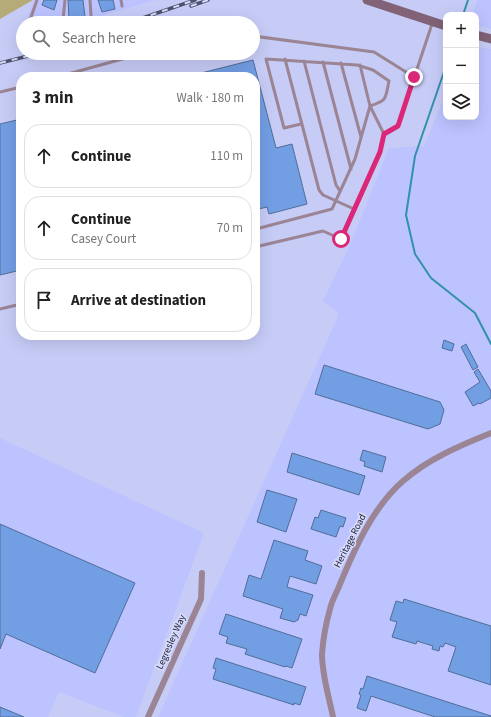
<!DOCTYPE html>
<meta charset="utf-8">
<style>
body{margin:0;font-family:"Source Sans 3",sans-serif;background:#f2f2f2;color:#222}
.controls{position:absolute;right:12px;top:12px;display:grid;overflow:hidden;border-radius:8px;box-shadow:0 4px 16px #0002}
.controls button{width:36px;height:36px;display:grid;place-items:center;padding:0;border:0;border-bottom:1px solid #e0e0e0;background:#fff;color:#222;font:20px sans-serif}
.stop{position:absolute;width:12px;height:12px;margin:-9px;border:3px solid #db2777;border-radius:50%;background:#fff}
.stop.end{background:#db2777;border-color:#fff;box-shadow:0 1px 4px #0008}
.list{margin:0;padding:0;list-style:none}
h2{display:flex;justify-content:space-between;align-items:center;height:52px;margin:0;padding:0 16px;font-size:17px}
h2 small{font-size:13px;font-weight:400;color:#767676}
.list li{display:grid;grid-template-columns:26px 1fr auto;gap:12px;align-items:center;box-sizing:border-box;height:64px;margin:0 8px 8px;padding:0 8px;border:1px solid #e0e0e0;border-radius:16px}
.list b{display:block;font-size:15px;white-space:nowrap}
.list p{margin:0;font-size:13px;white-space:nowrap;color:#767676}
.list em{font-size:13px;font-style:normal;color:#767676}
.icon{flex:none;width:22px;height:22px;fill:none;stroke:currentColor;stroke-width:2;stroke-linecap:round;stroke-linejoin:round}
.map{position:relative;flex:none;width:491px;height:717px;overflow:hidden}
.search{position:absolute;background:#fff;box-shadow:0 4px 16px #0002;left:16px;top:16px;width:244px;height:44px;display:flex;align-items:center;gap:10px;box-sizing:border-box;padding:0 14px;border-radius:22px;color:#767676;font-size:15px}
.panel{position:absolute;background:#fff;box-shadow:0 4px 16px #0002;left:16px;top:72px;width:244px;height:268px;border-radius:16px}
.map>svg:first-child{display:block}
</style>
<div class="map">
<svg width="491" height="717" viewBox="0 0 491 717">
<rect width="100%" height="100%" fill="#c7ccf7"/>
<path fill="#bcc3ff" d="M34 0H156L77 23H25Z
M477 0H491V29L476 25V15H472Z
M476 47 491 49V717H158L339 314 323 301 349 247 389 148 424 146 446 93V117H476Z
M0 438 204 533 136 717H124L59 692 48 717H0Z"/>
<path fill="#b4ab78" d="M0 0H33L0 19Z"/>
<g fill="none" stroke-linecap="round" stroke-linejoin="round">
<path stroke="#3590a9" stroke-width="2" d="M463 15 468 0
M446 66 415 156 406 215 415 254 431 278 475 313 491 344"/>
</g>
<path fill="#729ee4" stroke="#526d97" d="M44 0H57L54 10 42 5Z
M68 0H83L85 17 69 18Z
M98 0H113L115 9 102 12Z
M253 60 276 148 292 144 307 204 269 214 267 207 255 210V77H194L193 75Z
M21 119V270L0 275V124Z
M444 340 454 344 452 351 442 348Z
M466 344 478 367 473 370 461 347Z
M324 365 440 402 444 410 440 424 428 429 315 394Z
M478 369 491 391V398L480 404 479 403 473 406 465 392 480 382 474 372Z
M363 450 386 457 382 472 364 466 365 462 360 460Z
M292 453 365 476 359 495 287 472Z
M267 490 297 499 286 532 257 522Z
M321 510 346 518 343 527 340 526 336 537 311 529 315 517 318 518Z
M0 524 135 583 95 673 6 634 0 649Z
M274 540 308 551 305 560 322 566 316 584 290 576 287 587 313 595 306 616 300 614 298 620 294 622 280 618 283 609 243 596 249 575 261 579Z
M404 599 491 626V685L448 671 456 647 445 643 443 647 440 646 439 651 432 649 433 646 417 641 416 644 392 637 397 622 390 620 396 601 403 603Z
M226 614 302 639 292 668 286 666 285 667 245 654 247 649 226 643 228 637 219 634Z
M216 658 306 687 300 705 294 703V705L213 679 216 669 213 668Z
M367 676 491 716V717H435L371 696 366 711 357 708 361 695 359 694 361 688 363 689Z
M0 707 24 717H0Z"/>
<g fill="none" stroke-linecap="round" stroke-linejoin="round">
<path stroke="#9b8594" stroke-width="3" d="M90 0 91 15
M121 0 122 6
M63 20 65 0
M29 23 37 0
M253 36 374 52 414 77
M285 59 319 190 323 195 354 209
M304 61 336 185 340 191
M323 62 351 169
M341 63 361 137
M57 77 144 53
M0 92 21 87
M384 134 398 126 432 24
M256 229 332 209 355 159 370 106C388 100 385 99 389 81L373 70 357 65 266 59 284 128 301 124
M255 247 323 231 341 239 380 152 384 134 370 106 360 65
M0 309 21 304"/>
<path stroke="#9b8594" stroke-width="6" d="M148 717 201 599 202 573
M333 717C329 697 322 675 322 654 323 640 326 623 330 609 332 600 337 592 340 584 355 548 373 507 403 481 428 459 461 445 491 433"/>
<path stroke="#816276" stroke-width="9" d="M367 0 446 26
M476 35 491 39"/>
<g stroke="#4e516c" stroke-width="3.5">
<path id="rail" d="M191 6 208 0
M128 23 195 0
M0 63 40 53"/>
</g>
<use href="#rail" stroke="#d6dafb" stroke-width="2" stroke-dasharray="6" stroke-linecap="butt"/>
</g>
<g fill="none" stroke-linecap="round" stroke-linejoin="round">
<path stroke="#db2777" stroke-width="5" d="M341 239 380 152 384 134 398 126 414 77"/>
</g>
<g text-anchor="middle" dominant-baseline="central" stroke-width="3.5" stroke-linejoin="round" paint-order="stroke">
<g font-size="10" fill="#1c1e32" stroke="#d6dafb">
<text transform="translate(350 541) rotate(-63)">Heritage Road</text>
<text transform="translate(171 642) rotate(-66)">Legresley Way</text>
</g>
</g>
</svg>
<div class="controls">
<button>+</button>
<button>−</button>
<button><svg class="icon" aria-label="layers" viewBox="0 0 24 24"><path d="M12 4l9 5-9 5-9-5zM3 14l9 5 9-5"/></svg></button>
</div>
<div class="stop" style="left:341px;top:239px"></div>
<div class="stop end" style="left:414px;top:77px"></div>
<div class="search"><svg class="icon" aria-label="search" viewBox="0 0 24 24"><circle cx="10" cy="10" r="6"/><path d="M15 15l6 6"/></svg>Search here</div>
<section class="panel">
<h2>3 min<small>Walk · 180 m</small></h2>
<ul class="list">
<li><svg class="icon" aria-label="ahead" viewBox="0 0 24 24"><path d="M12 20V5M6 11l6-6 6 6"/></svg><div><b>Continue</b></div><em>110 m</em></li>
<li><svg class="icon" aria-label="ahead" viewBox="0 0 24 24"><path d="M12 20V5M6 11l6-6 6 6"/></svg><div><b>Continue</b><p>Casey Court</p></div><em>70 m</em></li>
<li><svg class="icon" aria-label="arrive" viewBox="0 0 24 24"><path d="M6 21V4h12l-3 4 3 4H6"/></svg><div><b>Arrive at destination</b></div></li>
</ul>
</section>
</div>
